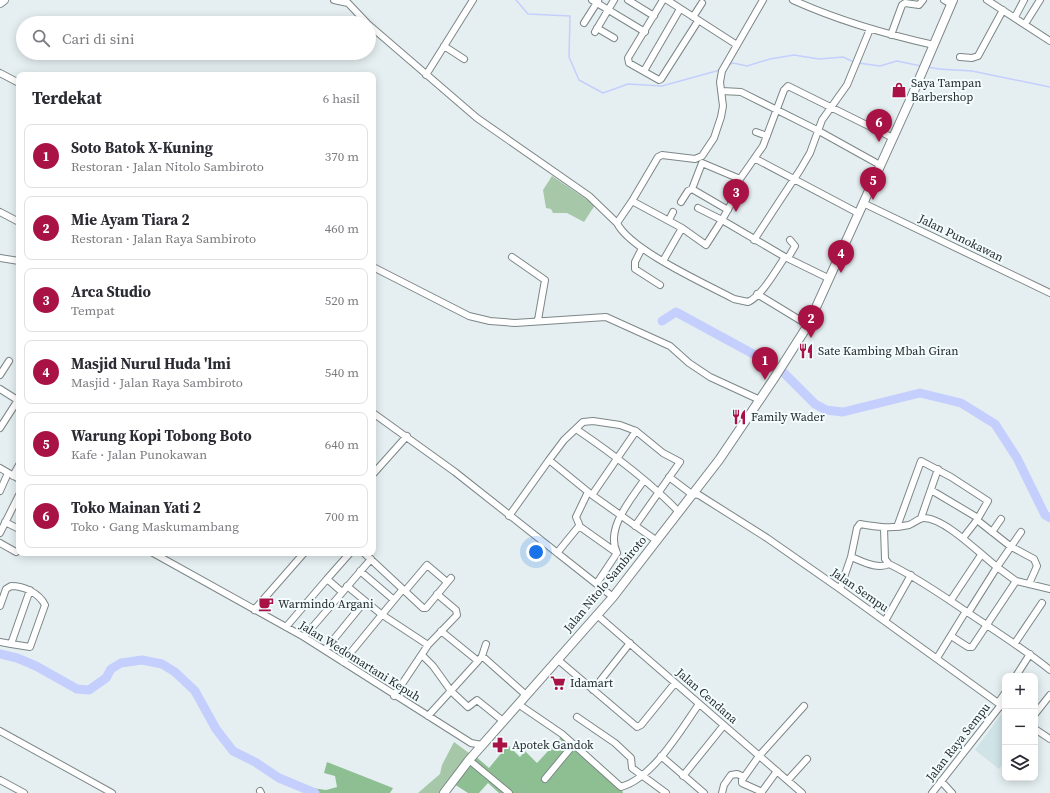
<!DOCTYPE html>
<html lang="id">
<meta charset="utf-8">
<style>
body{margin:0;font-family:"Source Serif 4",serif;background:#f7f7f7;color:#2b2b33}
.controls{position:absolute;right:12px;bottom:12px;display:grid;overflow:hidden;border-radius:8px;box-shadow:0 2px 10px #0003}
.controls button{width:36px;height:36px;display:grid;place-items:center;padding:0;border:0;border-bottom:1px solid #e1e1e2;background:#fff;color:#2b2b33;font:20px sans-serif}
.you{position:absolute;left:536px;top:552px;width:14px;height:14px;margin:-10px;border:3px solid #fff;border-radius:50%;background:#1a73e8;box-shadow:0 0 0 6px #1a73e833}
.badge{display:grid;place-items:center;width:26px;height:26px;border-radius:50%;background:#a81245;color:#fff;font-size:13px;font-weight:700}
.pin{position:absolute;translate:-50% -33px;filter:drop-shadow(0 1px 2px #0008)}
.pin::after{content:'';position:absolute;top:21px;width:14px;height:12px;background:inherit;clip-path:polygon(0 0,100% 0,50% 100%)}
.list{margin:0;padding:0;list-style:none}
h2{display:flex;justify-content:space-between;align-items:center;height:52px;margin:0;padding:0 16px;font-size:17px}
h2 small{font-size:13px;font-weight:400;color:#7c7c81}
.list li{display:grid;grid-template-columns:26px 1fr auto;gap:12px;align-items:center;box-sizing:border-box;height:64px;margin:0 8px 8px;padding:0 8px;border:1px solid #e1e1e2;border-radius:8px}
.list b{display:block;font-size:15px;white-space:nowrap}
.list p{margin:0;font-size:13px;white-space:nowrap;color:#7c7c81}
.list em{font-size:13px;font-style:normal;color:#7c7c81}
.icon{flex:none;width:22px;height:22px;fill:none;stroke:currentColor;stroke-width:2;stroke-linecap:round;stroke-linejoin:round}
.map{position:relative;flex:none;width:1050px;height:793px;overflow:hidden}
.search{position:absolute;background:#fff;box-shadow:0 2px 10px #0003;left:16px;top:16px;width:360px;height:44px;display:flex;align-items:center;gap:10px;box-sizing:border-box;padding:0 14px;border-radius:22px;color:#7c7c81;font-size:15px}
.panel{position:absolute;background:#fff;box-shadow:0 2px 10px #0003;left:16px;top:72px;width:360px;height:484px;border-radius:8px}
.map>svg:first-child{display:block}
</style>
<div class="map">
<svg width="1050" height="793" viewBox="0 0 1050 793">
<rect width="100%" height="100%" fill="#e5eff1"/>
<path fill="#d0e3e6" d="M1002 713 1005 715V761L999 769 975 750Z"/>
<path fill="#a6c7a8" d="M552 176 595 205 584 222 567 213H553L551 209 546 208 543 190Z
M454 742 469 753 467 760 442 793H418L440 774 442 765Z"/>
<path fill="#8ebf92" d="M562 736 621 787 623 793H499L488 783 479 793H468L454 784 474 755 489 768 508 745 520 757 525 751 537 763Z
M327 762 393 788 390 793H309L312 788 326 790 337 787 335 776 324 773Z"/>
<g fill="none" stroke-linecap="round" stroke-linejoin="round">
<path stroke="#c4cffd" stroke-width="1.5" d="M516 0 528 14 570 16 569 57 579 80 603 93 628 84 662 86 720 70
M858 63 880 66 897 61 921 66
M728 65 733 63 747 66 770 59 794 55 819 59 843 57 854 62
M928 67C943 71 957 69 972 71L1050 87"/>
<path stroke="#c4cffd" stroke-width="9" d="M662 321 676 312 779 368 815 404 826 410 843 412 920 393 961 403 995 424 1017 458 1045 515 1050 518
M0 654 17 658 36 666 77 689 89 690 106 678 111 669 121 663 142 660 162 664 175 672 195 691 216 729 233 751 255 762 279 778 315 793"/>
<g stroke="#7d8687" stroke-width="8">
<path id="street" d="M334 0 348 3 367 23
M592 0 645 32
M628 0 654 16
M663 0 628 58 629 63 659 80 661 79 698 21
M667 0 737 45
M763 0 722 71 720 82 723 106 721 117 714 138 702 156 695 159 662 155 658 157 632 201 682 228 706 245 722 220 785 257 828 278
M793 0C839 21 885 34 934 45
M944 0 951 4
M987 0 1050 41
M693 17 702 3
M1015 17 1024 0
M584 23 598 1
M1025 24 1040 0
M369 25 477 118 589 196 617 223
M597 28 614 38
M595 32 614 0
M891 35 902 5 905 3 919 5 923 0
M444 46 464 59
M960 57 972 58 978 56 1003 10
M644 71 680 9
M0 73 19 83
M426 75 473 0
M722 91 741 92 817 130 880 165
M756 132 767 136
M756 159 858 213
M632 201 617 223C630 250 706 284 734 299L748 302C762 296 776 270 785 257
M681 202 688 191 692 189
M863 203 1050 293
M698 208 722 220 731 204 740 179 763 146 784 90 788 86 893 138
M728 210 692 189 702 163 740 179
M0 212 19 222
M669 220 673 212
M754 240 800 170 810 153 822 120 847 85 870 29
M642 248 635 262V269L660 285
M512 257 545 280 538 320
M0 258 19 261
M788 258 795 246 790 240
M663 261 682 228
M373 267 469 316 490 321 515 323 606 317 670 346 689 363 710 377 760 400
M757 294 808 325
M0 375 9 361
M0 389 19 401
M373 413 455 472 613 597
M0 428 18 400
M576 429C613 454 648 480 679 512
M549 460 564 440 583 422 593 421 620 425 636 431 663 453 680 462 635 526
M0 468 19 479
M373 474 407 436
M13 476 19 465
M669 477 693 495
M931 490 978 518
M0 491 8 473
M693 494 699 495 767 538 840 589 1005 708
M592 495 636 431
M509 516 549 460 592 495 657 541
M921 518 938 469
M977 520 1010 546 1034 559 1037 566 1029 584
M5 522 19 529
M579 526 617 553
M897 527 921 461 951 477 988 501 977 520 963 538
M992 532 1001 519
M1021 532 997 567 1016 581 1050 589
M0 533 19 495
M0 543 16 552
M153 553 304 637 471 743 482 745
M364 553 423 608H426L451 578
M557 553 579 526V524L576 517 588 492
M851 557C862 561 877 570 889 564L885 559 884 528
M889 564C918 578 943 596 970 614 997 632 1024 649 1050 670
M360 571 394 600
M597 583 617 553C605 528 631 500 644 480
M347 586 381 614 428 645
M840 589 851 557 857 528 860 524C877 527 892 529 909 525 914 523 918 519 923 518 944 517 980 554 997 567L968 613
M405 591 427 565 447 582
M342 592 327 579 350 553
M951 600 981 555
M0 606 6 589 11 586C24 586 39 593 45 605L30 647 11 644
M254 610 304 553
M597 615 802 793
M885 621 911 575
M286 627 327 579
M441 631 478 661
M951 636 968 647H972L1016 581
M304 637 371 559
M0 642 11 644 30 590
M1015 643 1042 603
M325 650 365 601
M422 655 433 666 451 691 468 707 477 700 503 721
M482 656 526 695
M937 658 966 611
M557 659 637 727 641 725 675 683
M343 662 403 589
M1016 676 1030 654
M593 690 630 643
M394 696 428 645 457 615 456 610 437 594
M998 703 1005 693
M518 704 562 734 621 787C653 778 680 731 699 704
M1035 714 1050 695
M428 716 478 661 482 656 486 644
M577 717 615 743 631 758 632 768 666 793
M1035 729 1050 739
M0 731 112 793
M661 756 704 793
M469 760 509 793
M683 776 724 725
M545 779 574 744
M0 780 24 793
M788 780 807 759
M941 781 952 793
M260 791 261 793
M762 792 742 783V780L759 756 804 706
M722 793 724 785 731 775 737 774 744 777
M761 793 777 771
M932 793 1001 705"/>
</g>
<g stroke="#7d8687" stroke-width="10">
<path id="secondary" d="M0 3 4 0
M444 793 469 760 613 597 719 460 773 380 808 325 911 98 953 0"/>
</g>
<use href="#street" stroke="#fff" stroke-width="6"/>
<use href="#secondary" stroke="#fff" stroke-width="8"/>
</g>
<defs>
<g id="shop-bare" transform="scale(1.2)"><path d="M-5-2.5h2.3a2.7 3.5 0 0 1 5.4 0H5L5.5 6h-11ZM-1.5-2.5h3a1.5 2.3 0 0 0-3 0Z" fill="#a81245" stroke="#f3fdff" stroke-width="2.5" paint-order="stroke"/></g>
<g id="restaurant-bare" transform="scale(1.2)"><path d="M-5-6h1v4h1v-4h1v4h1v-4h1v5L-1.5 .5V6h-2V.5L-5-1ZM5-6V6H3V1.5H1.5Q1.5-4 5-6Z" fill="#a81245" stroke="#f3fdff" stroke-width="2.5" paint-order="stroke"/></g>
<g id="cafe-bare" transform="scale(1.2)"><path d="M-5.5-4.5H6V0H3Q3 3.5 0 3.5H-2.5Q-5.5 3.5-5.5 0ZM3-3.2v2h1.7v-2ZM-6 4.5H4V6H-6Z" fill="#a81245" stroke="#f3fdff" stroke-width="2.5" paint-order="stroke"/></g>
<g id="supermarket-bare" transform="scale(1.2)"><path d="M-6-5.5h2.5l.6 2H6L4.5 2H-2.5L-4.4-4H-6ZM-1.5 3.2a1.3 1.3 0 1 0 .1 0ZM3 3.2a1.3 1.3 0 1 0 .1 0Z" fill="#a81245" stroke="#f3fdff" stroke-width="2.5" paint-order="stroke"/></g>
<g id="pharmacy-bare" transform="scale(1.2)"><path d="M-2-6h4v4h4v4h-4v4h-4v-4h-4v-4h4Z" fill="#a81245" stroke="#f3fdff" stroke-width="2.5" paint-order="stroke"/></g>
</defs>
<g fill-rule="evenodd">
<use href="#shop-bare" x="899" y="90"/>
<use href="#restaurant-bare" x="806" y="351"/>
<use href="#restaurant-bare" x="739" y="417"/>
<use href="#cafe-bare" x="266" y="604"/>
<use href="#supermarket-bare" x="558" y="683"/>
<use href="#pharmacy-bare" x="500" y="745"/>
</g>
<g text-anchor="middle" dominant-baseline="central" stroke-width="4" stroke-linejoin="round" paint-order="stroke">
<g font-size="12" fill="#252929" stroke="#f3fdff" text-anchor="start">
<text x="911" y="83">Saya Tampan<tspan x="911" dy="14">Barbershop</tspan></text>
<text x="818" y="351">Sate Kambing Mbah Giran</text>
<text x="751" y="417">Family Wader</text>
<text x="278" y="604">Warmindo Argani</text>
<text x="570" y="683">Idamart</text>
<text x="512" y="745">Apotek Gandok</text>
</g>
<g font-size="12" fill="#252929" stroke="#f3fdff">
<text transform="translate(961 238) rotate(26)">Jalan Punokawan</text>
<text transform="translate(605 584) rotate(-50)">Jalan Nitolo Sambiroto</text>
<text transform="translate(860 590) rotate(35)">Jalan Sempu</text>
<text transform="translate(360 661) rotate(32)">Jalan Wedomartani Kepuh</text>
<text transform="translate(707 696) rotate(41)">Jalan Cendana</text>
<text transform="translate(958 742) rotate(-52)">Jalan Raya Sempu</text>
</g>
</g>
</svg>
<div class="controls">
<button>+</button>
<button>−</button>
<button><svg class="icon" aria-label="layers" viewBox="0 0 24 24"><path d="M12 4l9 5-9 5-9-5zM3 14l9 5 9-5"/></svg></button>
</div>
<div class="you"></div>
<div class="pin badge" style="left:765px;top:380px">1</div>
<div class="pin badge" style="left:811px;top:338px">2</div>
<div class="pin badge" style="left:736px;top:212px">3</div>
<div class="pin badge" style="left:841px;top:273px">4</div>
<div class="pin badge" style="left:873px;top:200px">5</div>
<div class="pin badge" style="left:879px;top:142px">6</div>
<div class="search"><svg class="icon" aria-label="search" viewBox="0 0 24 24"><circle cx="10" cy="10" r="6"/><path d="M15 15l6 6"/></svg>Cari di sini</div>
<section class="panel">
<h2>Terdekat<small>6 hasil</small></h2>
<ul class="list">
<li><span class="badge">1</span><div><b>Soto Batok X-Kuning</b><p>Restoran · Jalan Nitolo Sambiroto</p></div><em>370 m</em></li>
<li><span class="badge">2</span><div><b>Mie Ayam Tiara 2</b><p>Restoran · Jalan Raya Sambiroto</p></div><em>460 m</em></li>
<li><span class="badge">3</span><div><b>Arca Studio</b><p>Tempat</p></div><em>520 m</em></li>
<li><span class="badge">4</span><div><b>Masjid Nurul Huda 'lmi</b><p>Masjid · Jalan Raya Sambiroto</p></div><em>540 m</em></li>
<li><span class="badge">5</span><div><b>Warung Kopi Tobong Boto</b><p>Kafe · Jalan Punokawan</p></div><em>640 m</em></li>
<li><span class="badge">6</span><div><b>Toko Mainan Yati 2</b><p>Toko · Gang Maskumambang</p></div><em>700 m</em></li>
</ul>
</section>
</div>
